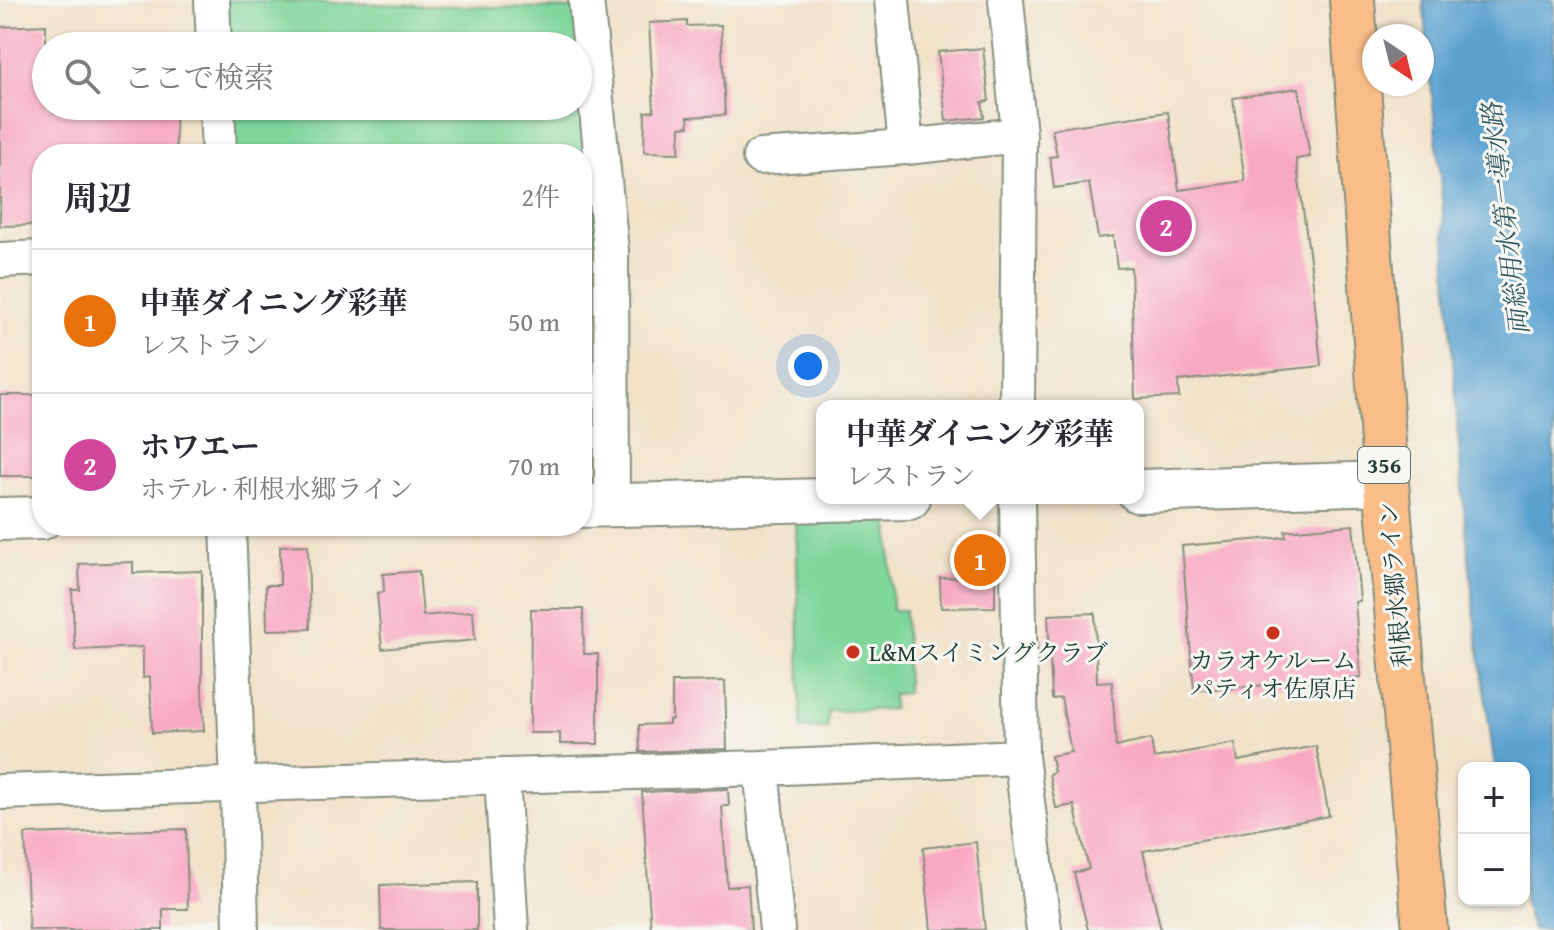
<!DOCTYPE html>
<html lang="ja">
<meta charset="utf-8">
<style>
body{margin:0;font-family:"Gentium Book Plus","Noto Serif JP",serif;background:#f2f2f3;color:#2b2b33}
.controls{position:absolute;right:24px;bottom:24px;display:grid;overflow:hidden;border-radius:16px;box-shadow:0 2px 6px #0004}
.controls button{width:72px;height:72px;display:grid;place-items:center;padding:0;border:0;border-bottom:2px solid #e1e1e2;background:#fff;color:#2b2b33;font:40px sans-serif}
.compass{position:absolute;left:1362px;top:24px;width:72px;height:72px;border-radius:50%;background:#fff;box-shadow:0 2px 6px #0004;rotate:145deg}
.you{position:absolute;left:808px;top:366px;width:28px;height:28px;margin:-20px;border:6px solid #fff;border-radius:50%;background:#1a73e8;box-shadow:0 0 0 12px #1a73e833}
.badge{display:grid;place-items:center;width:52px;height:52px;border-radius:50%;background:#0f766e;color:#fff;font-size:26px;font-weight:700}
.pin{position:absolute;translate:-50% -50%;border:4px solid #fff;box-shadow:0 2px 8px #0006}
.popup{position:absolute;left:816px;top:400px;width:328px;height:104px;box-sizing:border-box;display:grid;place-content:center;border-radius:16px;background:#fff;filter:drop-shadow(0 2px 6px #0005);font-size:26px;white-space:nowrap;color:#7c7c81}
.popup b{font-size:30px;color:#2b2b33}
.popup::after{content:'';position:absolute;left:50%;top:100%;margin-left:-16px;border:16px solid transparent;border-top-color:#fff}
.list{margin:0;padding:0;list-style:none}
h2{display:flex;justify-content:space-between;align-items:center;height:104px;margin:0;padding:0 32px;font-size:34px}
h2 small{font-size:26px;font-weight:400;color:#7c7c81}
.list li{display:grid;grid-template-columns:52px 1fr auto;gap:24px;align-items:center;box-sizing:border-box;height:144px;padding:0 32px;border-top:2px solid #e1e1e2}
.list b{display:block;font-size:30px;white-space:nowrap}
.list p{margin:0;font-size:26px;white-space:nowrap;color:#7c7c81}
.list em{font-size:26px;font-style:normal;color:#7c7c81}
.icon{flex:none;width:44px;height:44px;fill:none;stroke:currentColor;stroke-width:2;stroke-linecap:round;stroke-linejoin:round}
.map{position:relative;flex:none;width:1554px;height:930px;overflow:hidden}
.search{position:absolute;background:#fff;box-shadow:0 2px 6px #0004;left:32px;top:32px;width:560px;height:88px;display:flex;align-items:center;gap:20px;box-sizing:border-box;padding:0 28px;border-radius:44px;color:#7c7c81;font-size:30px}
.panel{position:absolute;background:#fff;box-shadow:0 2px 6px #0004;left:32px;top:144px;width:560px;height:392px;border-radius:32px}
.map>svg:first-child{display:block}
</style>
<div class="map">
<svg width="1554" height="930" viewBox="0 0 1554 930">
<rect width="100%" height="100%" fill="#f6f6f2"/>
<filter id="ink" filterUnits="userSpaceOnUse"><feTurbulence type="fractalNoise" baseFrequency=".0125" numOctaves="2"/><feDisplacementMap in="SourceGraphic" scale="16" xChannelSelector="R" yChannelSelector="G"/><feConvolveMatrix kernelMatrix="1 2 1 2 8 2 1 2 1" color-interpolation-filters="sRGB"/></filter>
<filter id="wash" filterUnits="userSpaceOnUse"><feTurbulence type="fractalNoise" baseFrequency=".006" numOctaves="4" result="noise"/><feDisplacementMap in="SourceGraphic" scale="32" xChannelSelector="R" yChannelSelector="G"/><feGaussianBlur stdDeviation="1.8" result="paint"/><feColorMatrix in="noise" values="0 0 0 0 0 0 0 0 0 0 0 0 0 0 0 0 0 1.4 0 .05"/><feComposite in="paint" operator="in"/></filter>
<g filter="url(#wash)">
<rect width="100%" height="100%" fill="#f2e2c9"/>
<path fill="#7ed69a" stroke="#4e8a67" stroke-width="2" d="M224 0 574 9 600 240H582V154H231L229 106H578V46H226Z
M889 517 892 610H905L907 693 893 694V709L828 711V728L801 729 796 520Z"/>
<path fill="#5aa1d0" stroke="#3c6f82" stroke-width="2" d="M1423 0H1554V930H1532L1524 900V768H1495L1476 629 1462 490 1442 198Z"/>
<g id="blocks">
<path fill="#f9a8c3" d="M687 21V26L721 25 725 115 688 117 689 126 680 127 679 153 644 152 645 112 654 111 649 23Z
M46 25V106H175L176 154H42V225L0 226V27Z
M983 48 989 101 982 102 984 117 946 121 938 52Z
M1299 88 1310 157 1296 159 1312 274 1321 366 1178 381 1179 397 1135 399 1131 267 1117 268 1113 236 1098 238 1089 183 1054 188 1050 157 1057 156 1052 129 1168 112 1179 190 1245 181 1233 98Z
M0 395H42V476H0Z
M1353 525 1360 601 1355 602 1361 677 1194 691 1182 546 1286 537 1285 531Z
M965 543H995V607L941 608 940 578 966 577Z
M308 545 310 629 267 630 266 585H280V546Z
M133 562V573L202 571V688L204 731 152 733 150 677 143 678V647L75 650 72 590H80L79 564Z
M419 571 423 616 473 611 475 640 382 649 377 593 384 592 383 574Z
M531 609H583L584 654H598V744H560V733H530Z
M1095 613 1097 682 1112 681 1116 747 1151 739 1154 758 1235 743 1238 761 1316 746 1329 816 1143 851 1161 930H1088L1074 873 1089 869 1074 805 1056 808 1049 774 1054 772 1051 756 1071 752 1061 698 1052 699 1048 615Z
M725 681 727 749 640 752 639 725 669 724V720L672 719V682Z
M728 789 729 806H722L727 887 748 885 751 930H651L642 792Z
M186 829 188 909H163V930H29L25 834Z
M976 842 985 930H931L923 848Z
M477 882V930H381L380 885Z"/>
</g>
</g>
<g filter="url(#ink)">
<use href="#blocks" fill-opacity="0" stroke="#88907e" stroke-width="2"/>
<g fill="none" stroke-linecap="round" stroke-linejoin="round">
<g stroke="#88907e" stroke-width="38">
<path id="minor" d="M212 0 214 46
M586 0 611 251 612 506
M1006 0 1019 135 1017 406
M217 106 219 154
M906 147 1019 135
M760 157 906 147 892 0
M0 260 42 258
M1017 498 1021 757 1044 930
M228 526 238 785 241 930
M761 768 777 930
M502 776 511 930
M0 792 761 768 1021 757"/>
</g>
<g stroke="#88907e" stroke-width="46">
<path id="tertiary" d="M1138 491 1386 483
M582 506 909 498
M0 519 42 518"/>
</g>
<g stroke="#88907e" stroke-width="48">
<path id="trunk" d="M1352 0 1386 483 1425 930"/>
</g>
<use href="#minor" stroke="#fff" stroke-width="34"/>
<use href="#tertiary" stroke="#fff" stroke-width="42"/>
<use href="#trunk" stroke="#f8bd89" stroke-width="44"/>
</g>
</g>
<g fill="#c8321e" stroke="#f6f6f2" stroke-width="3">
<circle cx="1273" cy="633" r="8"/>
<circle cx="853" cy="652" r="8"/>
</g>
<g text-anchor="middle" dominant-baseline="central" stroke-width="6" stroke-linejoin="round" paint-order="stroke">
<rect fill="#f6f6f2" stroke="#60746d" stroke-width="2" x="1358" y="447" width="52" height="36" rx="6"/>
<g font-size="22" font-weight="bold" fill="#1f3d34">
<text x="1384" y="465">356</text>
</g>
<g font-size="24" fill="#1f3d34" stroke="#f6f6f2">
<text transform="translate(1395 585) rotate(-95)">利根水郷ライン</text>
</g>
<g font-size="24" fill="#1f3d34" stroke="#f6f6f2" text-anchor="start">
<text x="869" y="652">L&amp;Mスイミングクラブ</text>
<text x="1273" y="660" text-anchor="middle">カラオケルーム<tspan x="1273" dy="28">パティオ佐原店</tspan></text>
</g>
<g font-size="26" font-style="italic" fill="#315b63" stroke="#f6f6f2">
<text transform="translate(1505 219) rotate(-97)">両総用水第一導水路</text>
</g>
</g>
</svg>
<div class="controls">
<button>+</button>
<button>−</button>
</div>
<svg class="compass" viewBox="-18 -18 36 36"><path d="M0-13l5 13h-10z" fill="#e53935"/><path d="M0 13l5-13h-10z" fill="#7c7c81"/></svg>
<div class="you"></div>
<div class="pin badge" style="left:980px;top:560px;background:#e8710a">1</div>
<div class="popup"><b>中華ダイニング彩華</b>レストラン</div>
<div class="pin badge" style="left:1166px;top:226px;background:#d1479c">2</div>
<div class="search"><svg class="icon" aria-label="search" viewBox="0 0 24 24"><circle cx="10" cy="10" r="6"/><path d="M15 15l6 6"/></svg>ここで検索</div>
<section class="panel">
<h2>周辺<small>2件</small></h2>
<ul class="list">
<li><span class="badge" style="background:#e8710a">1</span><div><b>中華ダイニング彩華</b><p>レストラン</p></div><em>50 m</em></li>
<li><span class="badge" style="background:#d1479c">2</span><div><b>ホワエー</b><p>ホテル · 利根水郷ライン</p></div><em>70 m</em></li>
</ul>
</section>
</div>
